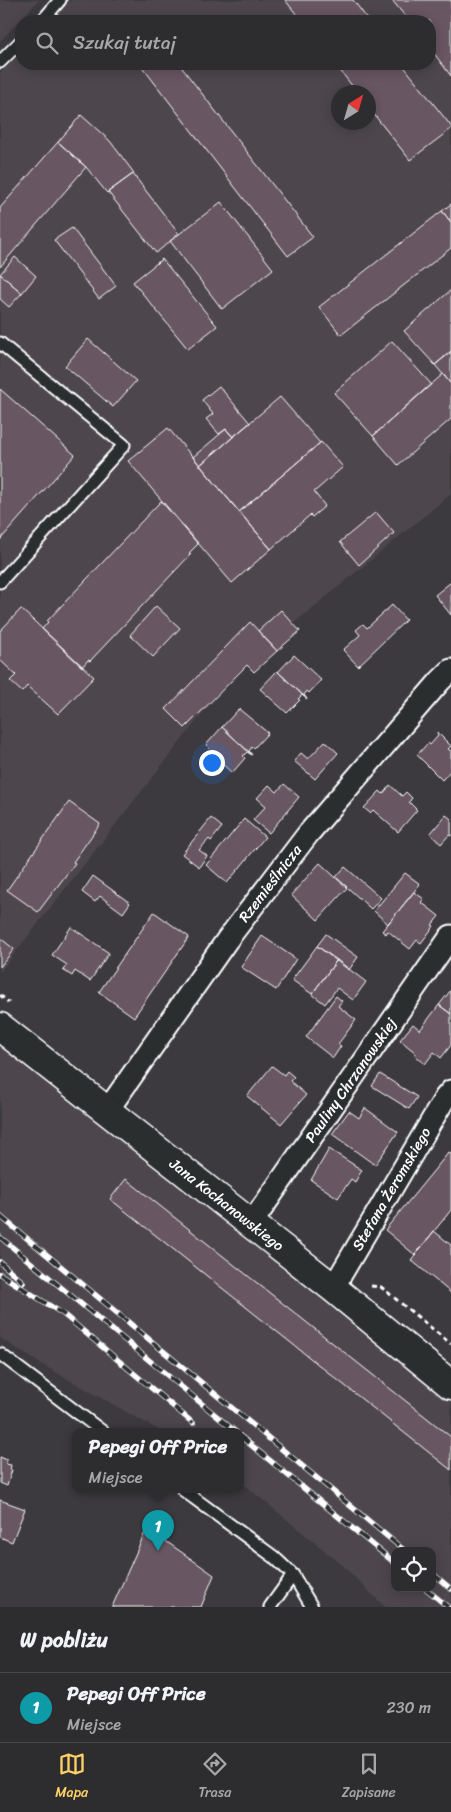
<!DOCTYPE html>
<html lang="pl">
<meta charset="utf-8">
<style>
body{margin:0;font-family:Sriracha,sans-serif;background:#39383a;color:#f1f3f6}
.controls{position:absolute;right:15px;bottom:15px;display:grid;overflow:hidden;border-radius:10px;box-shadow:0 2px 12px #0003}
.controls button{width:45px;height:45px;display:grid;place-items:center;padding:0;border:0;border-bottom:1px solid #48484a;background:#2d2c2e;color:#f1f3f6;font:25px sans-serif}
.compass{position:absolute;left:331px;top:85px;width:45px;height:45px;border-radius:50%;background:#2d2c2e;box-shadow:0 2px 12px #0003;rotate:37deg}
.you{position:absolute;left:211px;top:762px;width:18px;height:18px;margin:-12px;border:4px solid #fff;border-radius:50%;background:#1a73e8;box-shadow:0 0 0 8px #1a73e833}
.badge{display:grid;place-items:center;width:32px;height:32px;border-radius:50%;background:#ffd166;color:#fff;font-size:16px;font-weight:700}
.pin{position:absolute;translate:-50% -41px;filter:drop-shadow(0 1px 2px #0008)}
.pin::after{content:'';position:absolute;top:26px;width:18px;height:15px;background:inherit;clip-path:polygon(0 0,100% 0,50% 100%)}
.popup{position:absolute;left:72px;top:1428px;width:172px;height:65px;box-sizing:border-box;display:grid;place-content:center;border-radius:10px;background:#2d2c2e;filter:drop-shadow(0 1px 4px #0005);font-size:16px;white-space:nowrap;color:#a7a7aa}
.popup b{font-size:19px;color:#f1f3f6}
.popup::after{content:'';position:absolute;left:50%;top:100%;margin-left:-10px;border:10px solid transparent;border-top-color:#2d2c2e}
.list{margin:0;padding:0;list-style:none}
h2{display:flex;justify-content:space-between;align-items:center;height:65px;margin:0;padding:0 20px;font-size:21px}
h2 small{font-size:16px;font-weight:400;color:#a7a7aa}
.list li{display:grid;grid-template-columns:32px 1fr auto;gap:15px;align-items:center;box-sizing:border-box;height:70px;padding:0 20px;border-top:1px solid #48484a}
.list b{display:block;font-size:19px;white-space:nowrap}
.list p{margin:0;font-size:16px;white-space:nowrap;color:#a7a7aa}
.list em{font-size:16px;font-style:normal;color:#a7a7aa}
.icon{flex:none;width:28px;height:28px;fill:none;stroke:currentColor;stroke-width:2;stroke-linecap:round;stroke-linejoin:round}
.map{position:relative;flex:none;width:451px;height:1607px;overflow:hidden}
.search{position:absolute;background:#2d2c2e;box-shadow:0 2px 12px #0003;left:15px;right:15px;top:15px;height:55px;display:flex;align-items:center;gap:12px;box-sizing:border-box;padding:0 18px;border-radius:20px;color:#a7a7aa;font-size:19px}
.sheet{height:135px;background:#2d2c2e}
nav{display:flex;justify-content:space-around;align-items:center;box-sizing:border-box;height:70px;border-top:1px solid #48484a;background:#2d2c2e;font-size:14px;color:#a7a7aa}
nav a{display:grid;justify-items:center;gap:2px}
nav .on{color:#ffd166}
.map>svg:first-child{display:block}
</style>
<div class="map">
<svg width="451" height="1607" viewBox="0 0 451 1607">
<rect width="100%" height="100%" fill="#3c3a3e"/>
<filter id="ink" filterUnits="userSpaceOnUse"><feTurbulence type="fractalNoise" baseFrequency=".02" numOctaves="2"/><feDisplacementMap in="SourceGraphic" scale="10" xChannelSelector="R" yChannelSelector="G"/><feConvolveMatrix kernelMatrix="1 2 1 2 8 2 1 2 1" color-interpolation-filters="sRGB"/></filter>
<g filter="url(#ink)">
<path fill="#4d474d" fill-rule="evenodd" d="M0 0H39L0 41Z
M71 0H451V494L235 672 0 972V73L21 52V64H430V21H52ZM338 92H368V122H338Z
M0 1038 451 1388V1607H385L341 1564 241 1482 240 1432H162L41 1364 0 1338ZM395 1551H432V1588H395Z"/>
<path fill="#675762" stroke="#fff" d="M285 0H353L369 21H302Z
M392 0H451V76L430 48V21H409Z
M140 64H179L313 237 288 256Z
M335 64H402L451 126V129L410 160 368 107V92H357Z
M81 115 110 141 134 173 107 193 86 167 58 142Z
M58 142 86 167 0 267V208Z
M133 174 179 234 156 253 108 192Z
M221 202 273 269 222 309 170 241Z
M451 204V222L442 211Z
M442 211 451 222V248L341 335 319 307Z
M72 228 116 286 99 299 54 240Z
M15 257 36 276 22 293 0 274Z
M162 259 217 326 188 349 133 282Z
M0 274 22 293 9 307 0 299Z
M451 290V352L435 365 404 331Z
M88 339 136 381 113 407 65 366Z
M392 341 431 384 373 436 334 393Z
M451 351V384L435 365Z
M443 374 451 384V419L398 465 373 436Z
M219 386 250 423 233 437 226 429 219 434 206 419 213 414 202 400Z
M0 389 75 455 0 540Z
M280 397 320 443 239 512 200 465Z
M168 428 271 549 232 583 128 461Z
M226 429 233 437 200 465 193 457Z
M321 442 343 467 314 492 325 506 312 517 310 515 271 549 239 512Z
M161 501 198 544 189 553 191 554 90 661 88 660 82 667 42 629 48 622 47 621Z
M376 512 394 533 359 565 340 542Z
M451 582V615L435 595Z
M392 605 406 620 358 666 343 650 360 635 356 630 363 624 367 628Z
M156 606 180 628 153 657 130 635Z
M21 609 94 677 58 714 27 686 22 692 10 681 16 675 0 660V631Z
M281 610 300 631 277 651 258 631Z
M250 622 277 651 254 672 247 665 185 728 166 709Z
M294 655 321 680 309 693 307 691 304 695 307 699 278 672Z
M277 671 307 699 302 695 298 699 300 700 287 713 260 689Z
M239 709 268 733 254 748 252 747 249 751 252 755 222 727Z
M222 727 252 755 247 752 243 756 245 758 232 773 217 759 219 758 206 745Z
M437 732 451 746 448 749 451 751V770L442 780 417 755 428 743 430 745 438 736Z
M325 741 338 753 315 779 294 761 301 753 308 759Z
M284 784 299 797 269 833 253 820 266 806 257 798 269 785 277 792Z
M390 785 402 796 406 792 412 798 409 802 417 810 398 832 373 810 370 813 364 808 380 791 383 794Z
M69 802 100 824 73 862 75 863 38 912 7 890Z
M446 815 451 819V836L449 835 441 844 430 834Z
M211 818 222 827 211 841 209 839 199 850 207 856 199 867 182 854Z
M244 819 265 837 227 883 206 865Z
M320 863 347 888 318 920 291 895Z
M345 867 381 898 371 909 336 877Z
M405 873 420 884 388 924 374 911Z
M93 876 130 903 123 913 100 896 95 902 82 892Z
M414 892 424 899 421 902 439 916 432 925 434 926 421 943 417 940 410 949 388 931 386 934 382 931Z
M154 912 189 937 134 1017 99 992Z
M71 927 109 953 90 981 75 971 72 976 63 970 67 965 52 955Z
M326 934 358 957 349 970 317 946Z
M262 936 296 959 276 990 241 967Z
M0 938 14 949 0 967Z
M317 946 337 960 312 994 292 980Z
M337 960 366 982 353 1000 337 988 325 1004 312 994Z
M451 990V1014L439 1005Z
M336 996 342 1001 338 1006 356 1020 338 1044 341 1046 333 1058 306 1037Z
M439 1005 451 1014V1045L441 1058 434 1052 425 1064 415 1055 416 1053 400 1040 413 1024 420 1030Z
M272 1066 284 1075 287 1071 294 1077 290 1081 306 1095 281 1124 247 1096Z
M380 1074 417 1097 409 1109 372 1086Z
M365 1108 398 1132 375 1165 332 1134 349 1111 359 1118Z
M329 1149 362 1170 355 1182 351 1179 338 1198 311 1180Z
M449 1152 451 1153V1210L415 1255 385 1230Z
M126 1179 451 1437V1470L110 1199Z
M434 1231 451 1245V1293L411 1260Z
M0 1457 7 1460 6 1464 11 1465 10 1470H12L7 1486 0 1483Z
M0 1500 25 1509 12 1542 0 1537Z
M147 1528 214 1575 201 1607H112Z"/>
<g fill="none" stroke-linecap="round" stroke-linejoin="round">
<g stroke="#fff" stroke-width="15">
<path id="service" d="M42 21 60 0
M0 62 21 41
M0 343 124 445 0 582
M0 1354 103 1432
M183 1490 274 1557 293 1575 312 1607
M270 1607 293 1575"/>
</g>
<g stroke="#fff" stroke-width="25">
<g id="minor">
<path id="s1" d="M107 1111 227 940 308 834 440 681 451 670"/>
<path id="s2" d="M251 1224 451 936"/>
<path id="s3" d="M333 1288 445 1098 451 1091"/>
</g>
</g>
<g stroke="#fff" stroke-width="31">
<g id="tertiary">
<path id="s4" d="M0 1027 333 1288 451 1385"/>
</g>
</g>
<path stroke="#fff" stroke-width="3" stroke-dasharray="5 4" stroke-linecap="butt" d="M0 995 9 1003
M371 1286 381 1287 451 1344"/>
<use href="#service" stroke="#2a2d2e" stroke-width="11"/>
<use href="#minor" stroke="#2a2d2e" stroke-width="21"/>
<use href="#tertiary" stroke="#2a2d2e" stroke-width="28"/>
<g stroke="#fff" stroke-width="5.5">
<path id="rail" d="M0 1216 405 1551
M0 1237 236 1432
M0 1262 23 1282
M0 1274 63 1314 193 1423
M240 1436 395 1563
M432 1573 451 1589
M425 1588 448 1607"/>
</g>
<use href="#rail" stroke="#2a2d2e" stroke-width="4" stroke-dasharray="11" stroke-linecap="butt"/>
</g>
</g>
<g text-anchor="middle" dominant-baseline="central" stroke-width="4" stroke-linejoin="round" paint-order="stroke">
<g font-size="15" fill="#fff" stroke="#2a2d2e">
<text stroke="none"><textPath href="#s1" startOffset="280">Rzemieślnicza</textPath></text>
<text stroke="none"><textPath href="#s2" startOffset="175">Pauliny Chrzanowskiej</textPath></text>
<text stroke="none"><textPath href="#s3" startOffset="115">Stefana Żeromskiego</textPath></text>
<text stroke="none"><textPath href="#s4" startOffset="288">Jana Kochanowskiego</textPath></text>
</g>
</g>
</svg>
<div class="controls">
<button><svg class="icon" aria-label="locate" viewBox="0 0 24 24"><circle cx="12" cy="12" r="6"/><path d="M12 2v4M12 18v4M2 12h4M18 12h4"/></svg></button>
</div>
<svg class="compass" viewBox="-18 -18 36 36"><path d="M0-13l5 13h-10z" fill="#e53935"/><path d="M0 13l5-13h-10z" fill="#a7a7aa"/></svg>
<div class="you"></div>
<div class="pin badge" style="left:158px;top:1551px;background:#0f9aa8">1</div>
<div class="popup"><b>Pepegi Off Price</b>Miejsce</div>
<div class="search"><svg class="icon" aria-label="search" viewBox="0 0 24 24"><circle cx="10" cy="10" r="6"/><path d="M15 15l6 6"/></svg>Szukaj tutaj</div>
</div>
<section class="sheet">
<h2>W pobliżu<small></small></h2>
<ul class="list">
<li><span class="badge" style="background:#0f9aa8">1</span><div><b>Pepegi Off Price</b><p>Miejsce</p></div><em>230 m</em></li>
</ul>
</section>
<nav>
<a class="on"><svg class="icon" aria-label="map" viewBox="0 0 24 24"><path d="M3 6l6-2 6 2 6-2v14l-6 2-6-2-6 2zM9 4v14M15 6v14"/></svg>Mapa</a>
<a><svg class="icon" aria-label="directions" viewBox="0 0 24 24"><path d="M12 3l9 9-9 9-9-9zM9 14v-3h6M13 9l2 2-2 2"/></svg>Trasa</a>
<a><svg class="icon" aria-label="saved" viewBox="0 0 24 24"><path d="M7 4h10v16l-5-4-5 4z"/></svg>Zapisane</a>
</nav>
